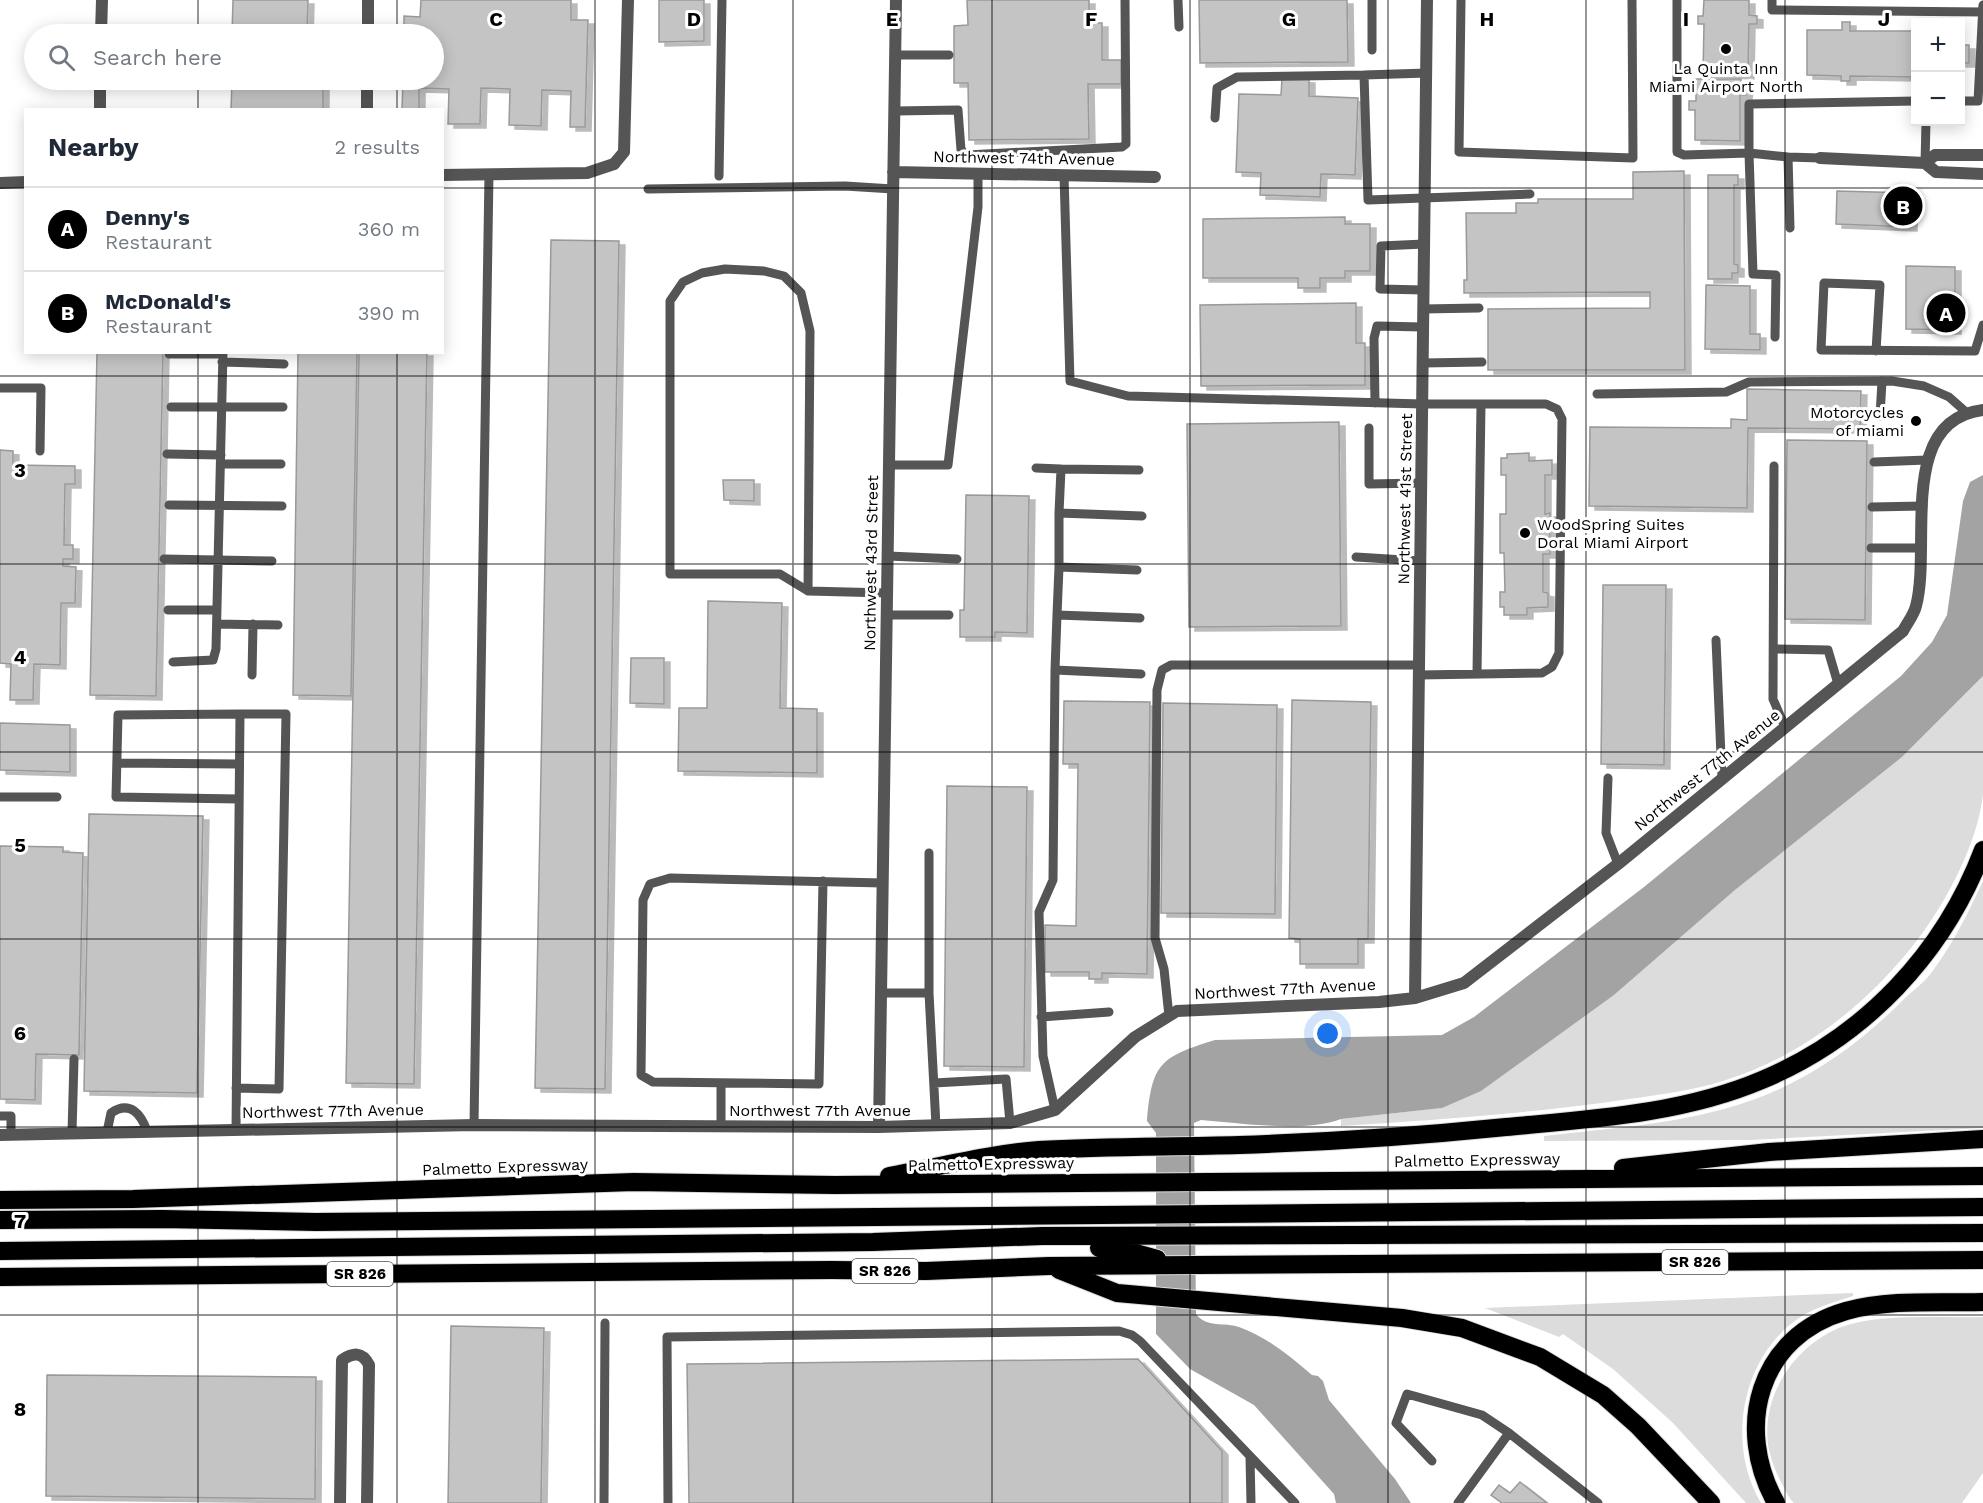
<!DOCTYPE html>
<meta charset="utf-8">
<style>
body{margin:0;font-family:"Work Sans",sans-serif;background:#f2f2f3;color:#1f2937}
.controls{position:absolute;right:18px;top:18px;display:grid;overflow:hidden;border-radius:0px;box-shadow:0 3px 15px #0003}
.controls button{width:54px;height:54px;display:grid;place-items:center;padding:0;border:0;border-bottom:2px solid #e0e1e3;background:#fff;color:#1f2937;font:30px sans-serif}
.you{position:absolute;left:1328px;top:1034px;width:21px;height:21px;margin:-15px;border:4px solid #fff;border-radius:50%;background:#1a73e8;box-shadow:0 0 0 9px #1a73e833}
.badge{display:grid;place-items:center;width:39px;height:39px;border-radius:50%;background:#000;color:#fff;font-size:20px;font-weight:700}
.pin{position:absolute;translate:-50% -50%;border:3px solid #fff;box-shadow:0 2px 6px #0006}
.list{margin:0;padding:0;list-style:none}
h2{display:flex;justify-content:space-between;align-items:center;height:78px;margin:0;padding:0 24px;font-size:26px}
h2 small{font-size:20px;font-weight:400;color:#747a83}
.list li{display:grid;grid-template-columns:39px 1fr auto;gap:18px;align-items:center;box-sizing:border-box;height:84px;padding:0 24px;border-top:2px solid #e0e1e3}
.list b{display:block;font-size:22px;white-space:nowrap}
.list p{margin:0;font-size:20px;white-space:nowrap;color:#747a83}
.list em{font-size:20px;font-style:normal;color:#747a83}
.icon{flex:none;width:33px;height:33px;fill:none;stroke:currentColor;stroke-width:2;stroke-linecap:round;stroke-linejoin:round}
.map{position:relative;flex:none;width:1983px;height:1503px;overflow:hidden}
.search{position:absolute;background:#fff;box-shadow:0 3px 15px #0003;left:24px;top:24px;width:420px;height:66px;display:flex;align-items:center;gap:15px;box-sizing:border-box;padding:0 21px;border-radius:33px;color:#747a83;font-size:22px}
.panel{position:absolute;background:#fff;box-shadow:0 3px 15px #0003;left:24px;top:108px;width:420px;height:246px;border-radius:0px}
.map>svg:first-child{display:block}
</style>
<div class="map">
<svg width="1983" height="1503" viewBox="0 0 1983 1503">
<defs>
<filter id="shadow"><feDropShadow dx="6" dy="4" stdDeviation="0" flood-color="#0004"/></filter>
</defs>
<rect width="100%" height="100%" fill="#fff"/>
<path fill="#dcdcdc" d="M1983 676C1983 714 1983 756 1983 794 1978 842 1947 901 1918 939 1870 1002 1803 1056 1726 1080 1689 1092 1648 1096 1609 1102 1520 1114 1431 1120 1341 1126V1119L1442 1108 1614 995 1735 890 1902 757Z
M1983 881V1128L1750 1140 1544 1141V1136C1604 1129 1666 1125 1724 1109 1794 1091 1855 1049 1905 998 1915 989 1927 980 1934 969 1954 942 1969 911 1983 881Z
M1853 1293V1296C1837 1301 1817 1307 1802 1316 1742 1354 1725 1443 1761 1503H1746L1673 1423 1613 1369 1563 1334 1559 1337 1485 1308Z
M1983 1317V1473L1962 1503H1794L1791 1500C1781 1483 1773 1468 1769 1450 1758 1395 1799 1338 1851 1324 1887 1314 1945 1318 1983 1317Z"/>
<path fill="#a3a3a3" d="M1983 475V676L1902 757 1735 890 1614 995 1481 1091 1442 1108 1341 1119C1303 1133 1242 1123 1201 1120L1194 1123 1196 1314C1206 1328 1225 1322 1239 1327 1267 1337 1290 1356 1312 1375L1318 1376 1323 1381 1329 1400 1395 1479 1411 1503H1336L1334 1494 1254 1405 1190 1369 1156 1334V1133L1147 1121C1152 1063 1160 1057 1215 1040L1442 1035 1474 1017 1644 887 1901 676 1932 642 1947 615 1963 501 1970 482Z"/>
<path fill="#c4c4c4" stroke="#999" stroke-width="1.5" filter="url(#shadow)" d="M233 0H308L307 34H232Z
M421 0H571V20H588L585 127H570L571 91 542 90 541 126 509 125 510 89 481 88 480 124H448L449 89 419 88V110H402L403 80H434V34H404V16L420 17Z
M659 0H704V41L659 42Z
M967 0H1089V23H1102V60H1121V84H1088L1089 139 969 140 968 83H954V26L968 25Z
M1199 0H1347L1348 62 1200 63Z
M1704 0H1749V15L1757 16V24H1749L1748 75 1703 73 1704 24H1698V16H1703Z
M1842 22H1850V31H1912V28H1916V80H1911V77L1850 76V81H1841V76L1807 75V30H1842Z
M1960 45H1969V63H1960Z
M1282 78 1309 79V96L1358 98 1355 175 1321 174 1320 197 1260 195 1261 173 1236 172 1239 94 1281 95Z
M1696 79H1741V86L1747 87 1746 95H1740V141L1695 140V110H1689V101H1696Z
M232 80H323V110H231Z
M1684 171 1685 370H1488V309L1650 308V292L1464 293V280H1467L1466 213H1516V203H1538V199H1633V172Z
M1708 175H1738V185H1734V264L1738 265V273H1732V279H1708Z
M1837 191 1912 193 1911 227 1836 224Z
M1345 217V224H1370V271H1345V278H1320V288H1298V278H1203V219Z
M551 240 619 241 605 1089 535 1088Z
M1906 266 1955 267V330L1906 329Z
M1706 285 1750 286V334H1760V350L1705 349Z
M1356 303V343H1365V385L1201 386 1200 305Z
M97 352H163L156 696 90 695Z
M298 352H357L351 696 293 695Z
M359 352H427L414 1084 346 1083Z
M1747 389 1861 391 1860 429 1748 428 1747 508 1589 506 1590 427 1731 428V419L1747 420Z
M1339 422 1341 626 1189 627 1187 424Z
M1787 440 1867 441 1865 620 1785 619Z
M0 450 13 451V465L75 466V484H65L64 545H73V559H63V566L76 567 75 603H61L60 665 34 664 33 700H10L11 664 0 663Z
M1529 453V461L1552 460V475H1545V514L1550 513V554H1543V592L1548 593V607L1527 608V615H1504V607H1500V592H1505L1504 553H1500V514H1506V475H1501V458H1507V454Z
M723 480H754V501L724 500Z
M966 495 1029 496 1027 633 995 632V637H960V610H964Z
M1603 585H1666L1664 765 1601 764Z
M708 601 782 603 780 708 817 709V773L678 771 679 708H707Z
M631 658H664V704L630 703Z
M1292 700 1371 702 1368 939H1358V964H1300V939L1289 938Z
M1064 701 1150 702 1147 974 1102 973V979H1089V972H1045V925L1076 926 1078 764H1063Z
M1163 703 1277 705 1275 914 1161 913Z
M0 723 70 725V772L0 770Z
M947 786 1027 787 1024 1067 944 1066Z
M89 814 203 816 197 1093 84 1091Z
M0 846 63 847V852L83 853 79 1055 36 1054 35 1100 0 1099Z
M451 1326 544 1328 541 1503H448Z
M1138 1359 1222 1451V1503H689L687 1364Z
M47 1375 316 1377 315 1499 46 1496Z
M1520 1482 1547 1503H1502L1491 1495 1499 1485 1510 1493Z"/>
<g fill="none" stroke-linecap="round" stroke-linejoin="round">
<g stroke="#dbdbdb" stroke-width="20">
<path id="motorway" d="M1623 1168 1769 1152 1983 1139
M889 1176C938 1167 989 1154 1039 1150 1105 1146 1172 1147 1239 1145 1328 1142 1417 1136 1506 1127 1592 1119 1682 1114 1762 1080 1865 1037 1944 953 1983 850
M0 1200 133 1199 634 1182 835 1185 1983 1176
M0 1220 162 1219 316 1222 1983 1207
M1099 1248 1121 1249 1157 1259
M0 1251 873 1242 1042 1236 1983 1233
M1059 1270 1117 1293 1402 1318 1462 1328 1540 1357 1603 1395 1638 1426 1711 1503
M0 1277 832 1270 926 1271 1049 1266 1983 1260
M1776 1503C1734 1428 1758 1336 1846 1311 1889 1299 1939 1303 1983 1302"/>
</g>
<path stroke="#555" stroke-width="9" d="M1178 0 1179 27
M1461 0 1459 152 1633 158 1632 0
M1677 0V152L1684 155 1749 153 1753 274 1776 275 1775 337
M1772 0V10L1983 12
M1372 50V0
M895 55H949
M1427 73 1364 75 1368 200 1530 194
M1960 101H1978L1983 5
M895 111 958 110 961 150 967 155 1122 147 1126 144 1125 0
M1215 118 1217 88 1237 77 1364 75
M1788 157 1749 153V104L1916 101
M1925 163 1926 122
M1064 175 1070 381 1128 396 1422 404H1546L1557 409 1562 419 1559 653 1552 667 1542 673 1419 675
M719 176 722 0
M648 189 845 186 893 189
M1790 228 1788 157 1820 158
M1424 290 1380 289 1381 246 1424 244
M1423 309 1479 308
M1876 351 1880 285 1824 283 1821 350 1975 351 1983 325
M169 354H223
M222 362 284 364
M1423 363 1482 362
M0 388H41L40 451
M1597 394 1726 392 1749 382 1892 381 1924 386 1949 397 1966 412
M1375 403 1374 338 1377 326 1423 327
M171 407H283
M1880 416 1882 381
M1369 428V484L1421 483
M167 454 221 455
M1874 462 1927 460
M221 464H281
M889 465H948L978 207V174
M1774 466 1773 699 1785 727
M1036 468 1061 469
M169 505 282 506
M1872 507 1923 506
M1059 513 1061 469 1139 470
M1871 548H1920
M888 556 957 559
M1356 557 1420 561
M164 559 272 561
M1059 567V513L1142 516
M808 591 810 331 801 293 784 276 764 271 725 269 702 273 683 282 670 301V574H780L808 591 887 593
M168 610H217
M887 615H949
M1057 615 1059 567 1137 570
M217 624 278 625
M1716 640 1722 779
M1774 649 1828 650 1838 684
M173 662 213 660 216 649 223 352
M1055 670 1057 615 1140 618
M1477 674 1481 404
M252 675 253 624
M117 763 239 764
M1608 778 1606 833 1618 864
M0 797H57
M239 799 116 797 118 715 240 714
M823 881 819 1084 653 1082 641 1075 643 900 650 884 670 878 883 883
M881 993H929V853
M929 993 936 1126
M1169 1016 1164 969 1155 938 1157 690 1162 670 1171 665H1419
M1041 1017 1109 1012
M934 1083 1006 1079 1010 1123
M1055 1110 1043 1056 1039 912 1053 880 1055 670 1141 674
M0 1116H11V1134
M474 1125 489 174
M721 1126V1083
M236 1130 240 714H286L279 1089 236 1088
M107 1132 111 1113C130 1100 141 1114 147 1131
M72 1133 74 1059
M1250 1457 1251 1503
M1432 1461 1396 1423 1407 1394 1482 1415 1509 1433
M604 1503 605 1323
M668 1503 667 1337 1119 1331 1132 1335 1140 1341 1295 1503
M1458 1503 1509 1433 1598 1503"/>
<path stroke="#555" stroke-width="12" d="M101 34 102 0
M368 34V0
M100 110V80
M367 110V80
M1820 158 1925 163 1936 172 1983 174
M1925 163 1935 155H1983
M614 164 624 152 628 0
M893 172 1155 177
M1415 998 1427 0
M879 1127 896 0
M0 1135 474 1125 879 1127 1010 1123 1055 1110 1135 1037 1177 1011 1379 1002 1415 998 1464 983 1618 864 1903 631C1907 623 1914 615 1916 606 1932 547 1896 420 1983 410
M340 1503 342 1360C353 1353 362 1351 369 1365L367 1503"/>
<path stroke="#555" stroke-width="12" d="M442 175 587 173 614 164
M0 183 26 182"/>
<use href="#motorway" stroke="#000" stroke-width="18"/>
</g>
<path fill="none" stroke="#000" stroke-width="1.5" stroke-opacity="0.55" d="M198 0V34M397 0V34M595 0V1503M793 0V1503M992 0V1503M1190 0V1503M1388 0V1503M1586 0V1503M1785 0V1503M198 80V110M397 80V110M0 188H26M442 188H1983M198 352V1503M397 352V1503M0 376H1983M0 564H1983M0 752H1983M0 939H1983M0 1127H1983M0 1315H1983"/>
<g fill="#000" stroke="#fff" stroke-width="2">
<circle cx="1726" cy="49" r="6"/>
<circle cx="1916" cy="421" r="6"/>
<circle cx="1525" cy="533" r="6"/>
</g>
<g text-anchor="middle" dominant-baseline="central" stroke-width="6" stroke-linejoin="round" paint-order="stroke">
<g fill="#fff" stroke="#4c4c4c" stroke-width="1.5">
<rect x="1662" y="1250" width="66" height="24" rx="4.5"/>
<rect x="852" y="1259" width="66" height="24" rx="4.5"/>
<rect x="327" y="1262" width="66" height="24" rx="4.5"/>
</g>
<g font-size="15" font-weight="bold" fill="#000">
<text x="1695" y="1262">SR 826</text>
<text x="885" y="1271">SR 826</text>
<text x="360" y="1274">SR 826</text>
</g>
<g font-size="16" fill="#000" stroke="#fff">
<text x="1726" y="68">La Quinta Inn<tspan x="1726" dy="18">Miami Airport North</tspan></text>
<text x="1904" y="412" text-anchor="end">Motorcycles<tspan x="1904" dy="18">of miami</tspan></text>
<text x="1537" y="524" text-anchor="start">WoodSpring Suites<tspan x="1537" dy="18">Doral Miami Airport</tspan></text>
</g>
<g font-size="16" fill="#000" stroke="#fff">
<text transform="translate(1024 158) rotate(1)">Northwest 74th Avenue</text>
<text transform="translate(1405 499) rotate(-89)">Northwest 41st Street</text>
<text transform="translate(871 563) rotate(-89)">Northwest 43rd Street</text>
<text transform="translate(1707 770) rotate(-39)">Northwest 77th Avenue</text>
<text transform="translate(1285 989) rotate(-3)">Northwest 77th Avenue</text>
<text x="820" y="1110">Northwest 77th Avenue</text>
<text transform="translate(333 1111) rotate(-1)">Northwest 77th Avenue</text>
<text transform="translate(1477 1160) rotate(-1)">Palmetto Expressway</text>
<text transform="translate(991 1164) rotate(-1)">Palmetto Expressway</text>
<text transform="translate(505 1167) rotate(-2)">Palmetto Expressway</text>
</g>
</g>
<g font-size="20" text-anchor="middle" font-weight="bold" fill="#000" stroke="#fff" stroke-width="6" stroke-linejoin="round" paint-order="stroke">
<text x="496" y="26">C</text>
<text x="694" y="26">D</text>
<text x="892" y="26">E</text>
<text x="1091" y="26">F</text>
<text x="1289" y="26">G</text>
<text x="1487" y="26">H</text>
<text x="1686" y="26">I</text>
<text x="1884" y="26">J</text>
<text x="20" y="477">3</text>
<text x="20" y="664">4</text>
<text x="20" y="852">5</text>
<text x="20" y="1040">6</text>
<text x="20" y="1228">7</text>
<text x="20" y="1416">8</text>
</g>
</svg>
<div class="controls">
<button>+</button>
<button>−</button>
</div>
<div class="you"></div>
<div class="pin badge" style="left:1946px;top:313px">A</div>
<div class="pin badge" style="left:1903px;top:206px">B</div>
<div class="search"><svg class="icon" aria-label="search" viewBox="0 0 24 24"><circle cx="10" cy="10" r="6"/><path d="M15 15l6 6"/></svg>Search here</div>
<section class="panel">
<h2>Nearby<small>2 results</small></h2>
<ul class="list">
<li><span class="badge">A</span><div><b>Denny's</b><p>Restaurant</p></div><em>360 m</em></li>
<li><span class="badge">B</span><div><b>McDonald's</b><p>Restaurant</p></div><em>390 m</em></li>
</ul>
</section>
</div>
